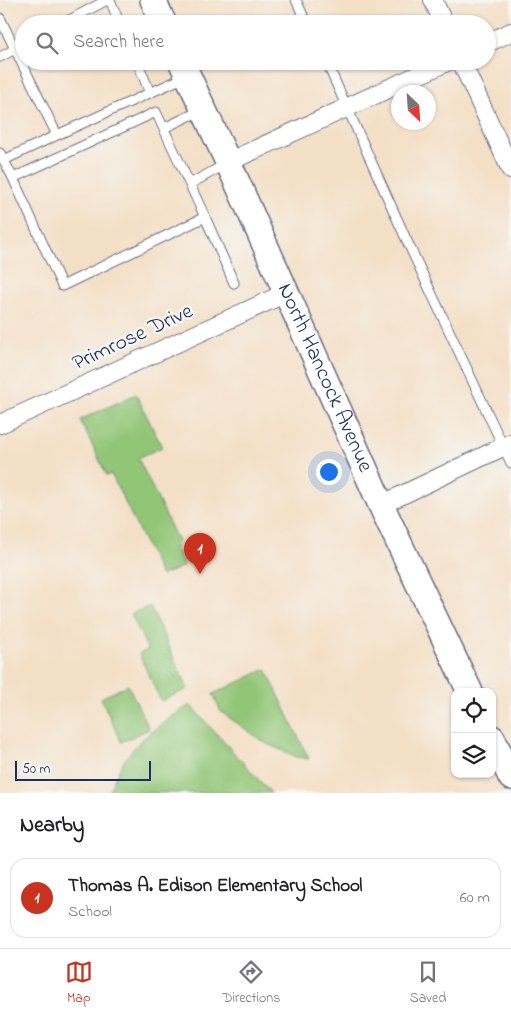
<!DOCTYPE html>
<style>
body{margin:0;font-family:"Indie Flower",sans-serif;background:#f2f2f2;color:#202124}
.controls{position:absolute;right:15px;bottom:15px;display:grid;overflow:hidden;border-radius:10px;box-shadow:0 1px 4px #0004}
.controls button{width:45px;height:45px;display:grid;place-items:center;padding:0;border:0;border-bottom:1px solid #e0e0e0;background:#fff;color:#202124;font:25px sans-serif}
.compass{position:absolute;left:391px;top:85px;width:45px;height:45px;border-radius:50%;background:#fff;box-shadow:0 1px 4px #0004;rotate:155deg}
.scale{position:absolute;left:15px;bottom:12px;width:136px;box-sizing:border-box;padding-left:5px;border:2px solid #1b2f5e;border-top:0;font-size:14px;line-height:18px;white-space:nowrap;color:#1b2f5e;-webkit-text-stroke:4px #f6f6f2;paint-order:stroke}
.you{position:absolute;left:328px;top:471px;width:18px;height:18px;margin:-12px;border:4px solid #fff;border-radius:50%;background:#1a73e8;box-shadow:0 0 0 8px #1a73e833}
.badge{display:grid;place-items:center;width:32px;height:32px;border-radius:50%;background:#c8321e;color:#fff;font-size:16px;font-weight:700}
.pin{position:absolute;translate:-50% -41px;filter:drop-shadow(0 1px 2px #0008)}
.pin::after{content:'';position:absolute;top:26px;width:18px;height:15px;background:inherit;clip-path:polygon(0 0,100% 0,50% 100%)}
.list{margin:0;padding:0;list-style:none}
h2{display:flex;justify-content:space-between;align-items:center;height:65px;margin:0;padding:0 20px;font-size:21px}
h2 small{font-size:16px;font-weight:400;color:#757577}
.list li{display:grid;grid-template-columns:32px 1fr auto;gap:15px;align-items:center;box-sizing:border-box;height:80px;margin:0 10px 10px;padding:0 10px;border:1px solid #e0e0e0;border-radius:15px}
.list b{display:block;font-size:19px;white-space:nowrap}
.list p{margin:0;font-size:16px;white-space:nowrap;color:#757577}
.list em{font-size:16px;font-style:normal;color:#757577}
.icon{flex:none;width:28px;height:28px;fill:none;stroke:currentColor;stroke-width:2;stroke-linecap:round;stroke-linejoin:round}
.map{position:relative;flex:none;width:511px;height:793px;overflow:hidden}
.search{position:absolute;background:#fff;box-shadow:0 1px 4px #0004;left:15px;right:15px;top:15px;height:55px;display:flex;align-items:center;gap:12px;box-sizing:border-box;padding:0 18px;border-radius:28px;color:#757577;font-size:19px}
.sheet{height:155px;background:#fff}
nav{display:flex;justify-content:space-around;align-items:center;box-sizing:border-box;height:70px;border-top:1px solid #e0e0e0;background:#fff;font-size:14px;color:#757577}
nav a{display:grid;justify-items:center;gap:2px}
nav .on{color:#c8321e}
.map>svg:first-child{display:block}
</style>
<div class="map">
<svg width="511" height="793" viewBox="0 0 511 793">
<rect width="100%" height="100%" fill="#f6f6f2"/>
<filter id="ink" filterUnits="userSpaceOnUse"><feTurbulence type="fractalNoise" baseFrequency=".02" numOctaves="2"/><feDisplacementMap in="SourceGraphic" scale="10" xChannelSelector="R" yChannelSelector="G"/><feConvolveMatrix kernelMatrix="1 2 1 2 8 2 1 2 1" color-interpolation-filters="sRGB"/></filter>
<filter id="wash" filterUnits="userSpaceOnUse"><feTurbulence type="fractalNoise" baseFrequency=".0096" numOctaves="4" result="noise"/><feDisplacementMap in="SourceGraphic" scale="20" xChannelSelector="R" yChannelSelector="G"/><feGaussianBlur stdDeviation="1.12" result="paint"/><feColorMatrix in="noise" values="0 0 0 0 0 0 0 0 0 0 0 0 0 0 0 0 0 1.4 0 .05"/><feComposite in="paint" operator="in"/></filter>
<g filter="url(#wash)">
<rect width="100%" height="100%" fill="#f4e0c7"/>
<path fill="#92c677" stroke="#567a6a" d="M136 394 162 447 138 458 178 541 175 548 184 566 161 576 111 474 107 476 80 420Z
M150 606 188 689 161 701 139 654 148 650 131 614Z
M266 669 309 759 297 757 267 744 221 712 213 694Z
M128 685 149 729 121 742 101 698Z
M190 705 271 793H109C124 747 151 730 190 705Z"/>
</g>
<g filter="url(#ink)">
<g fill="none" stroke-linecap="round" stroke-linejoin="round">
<g stroke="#676d83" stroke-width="11">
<path id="lane" d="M110 0 120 24
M296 0 307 24
M0 18 15 49 0 57
M62 24 107 0
M24 45 15 49 57 135 185 77
M137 61 150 93
M326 61 407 241 511 463
M164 128 202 110
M0 153 13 178
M4 160 57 135
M190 184 226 164
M205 217 62 286 13 178 156 112 205 217 234 283"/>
</g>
<g stroke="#676d83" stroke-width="20">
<path id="street" d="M433 0 444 24
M487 43 511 32
M461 61 511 170
M228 162 449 61
M0 424 286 293
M381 505 511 443"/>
</g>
<g stroke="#676d83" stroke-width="28">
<g id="secondary">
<path d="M153 0 164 24"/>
<path id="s1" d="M181 61 228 162 381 505 470 692"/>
<path d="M492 738 511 777"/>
</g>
</g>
<use href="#lane" stroke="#fff" stroke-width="9"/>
<use href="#street" stroke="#fff" stroke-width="18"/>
<use href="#secondary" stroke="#fff" stroke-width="25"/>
</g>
</g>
<g text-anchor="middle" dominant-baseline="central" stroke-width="5" stroke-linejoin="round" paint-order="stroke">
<g font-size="22" fill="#1b2f5e" stroke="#f6f6f2">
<text transform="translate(133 338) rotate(-25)">Primrose Drive</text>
<text stroke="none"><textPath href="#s1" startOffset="348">North Hancock Avenue</textPath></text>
</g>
</g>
</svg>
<div class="controls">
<button><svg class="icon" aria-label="locate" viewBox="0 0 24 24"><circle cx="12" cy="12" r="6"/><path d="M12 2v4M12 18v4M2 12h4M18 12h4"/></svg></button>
<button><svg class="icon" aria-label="layers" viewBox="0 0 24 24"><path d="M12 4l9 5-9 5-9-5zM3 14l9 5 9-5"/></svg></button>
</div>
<svg class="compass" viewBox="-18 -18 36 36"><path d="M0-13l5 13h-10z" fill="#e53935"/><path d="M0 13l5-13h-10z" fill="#757577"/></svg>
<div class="scale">50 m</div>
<div class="you"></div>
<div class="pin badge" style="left:200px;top:574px">1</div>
<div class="search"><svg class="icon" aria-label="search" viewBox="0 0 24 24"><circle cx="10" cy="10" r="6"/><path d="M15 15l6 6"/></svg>Search here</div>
</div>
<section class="sheet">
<h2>Nearby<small></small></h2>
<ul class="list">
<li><span class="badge">1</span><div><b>Thomas A. Edison Elementary School</b><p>School</p></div><em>60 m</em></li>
</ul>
</section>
<nav>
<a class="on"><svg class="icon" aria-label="map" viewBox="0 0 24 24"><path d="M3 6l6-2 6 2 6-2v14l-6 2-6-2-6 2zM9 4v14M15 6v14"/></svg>Map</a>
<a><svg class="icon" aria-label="directions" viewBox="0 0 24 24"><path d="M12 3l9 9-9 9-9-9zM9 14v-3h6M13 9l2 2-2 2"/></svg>Directions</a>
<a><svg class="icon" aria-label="saved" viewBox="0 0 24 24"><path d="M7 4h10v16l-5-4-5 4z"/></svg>Saved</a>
</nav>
